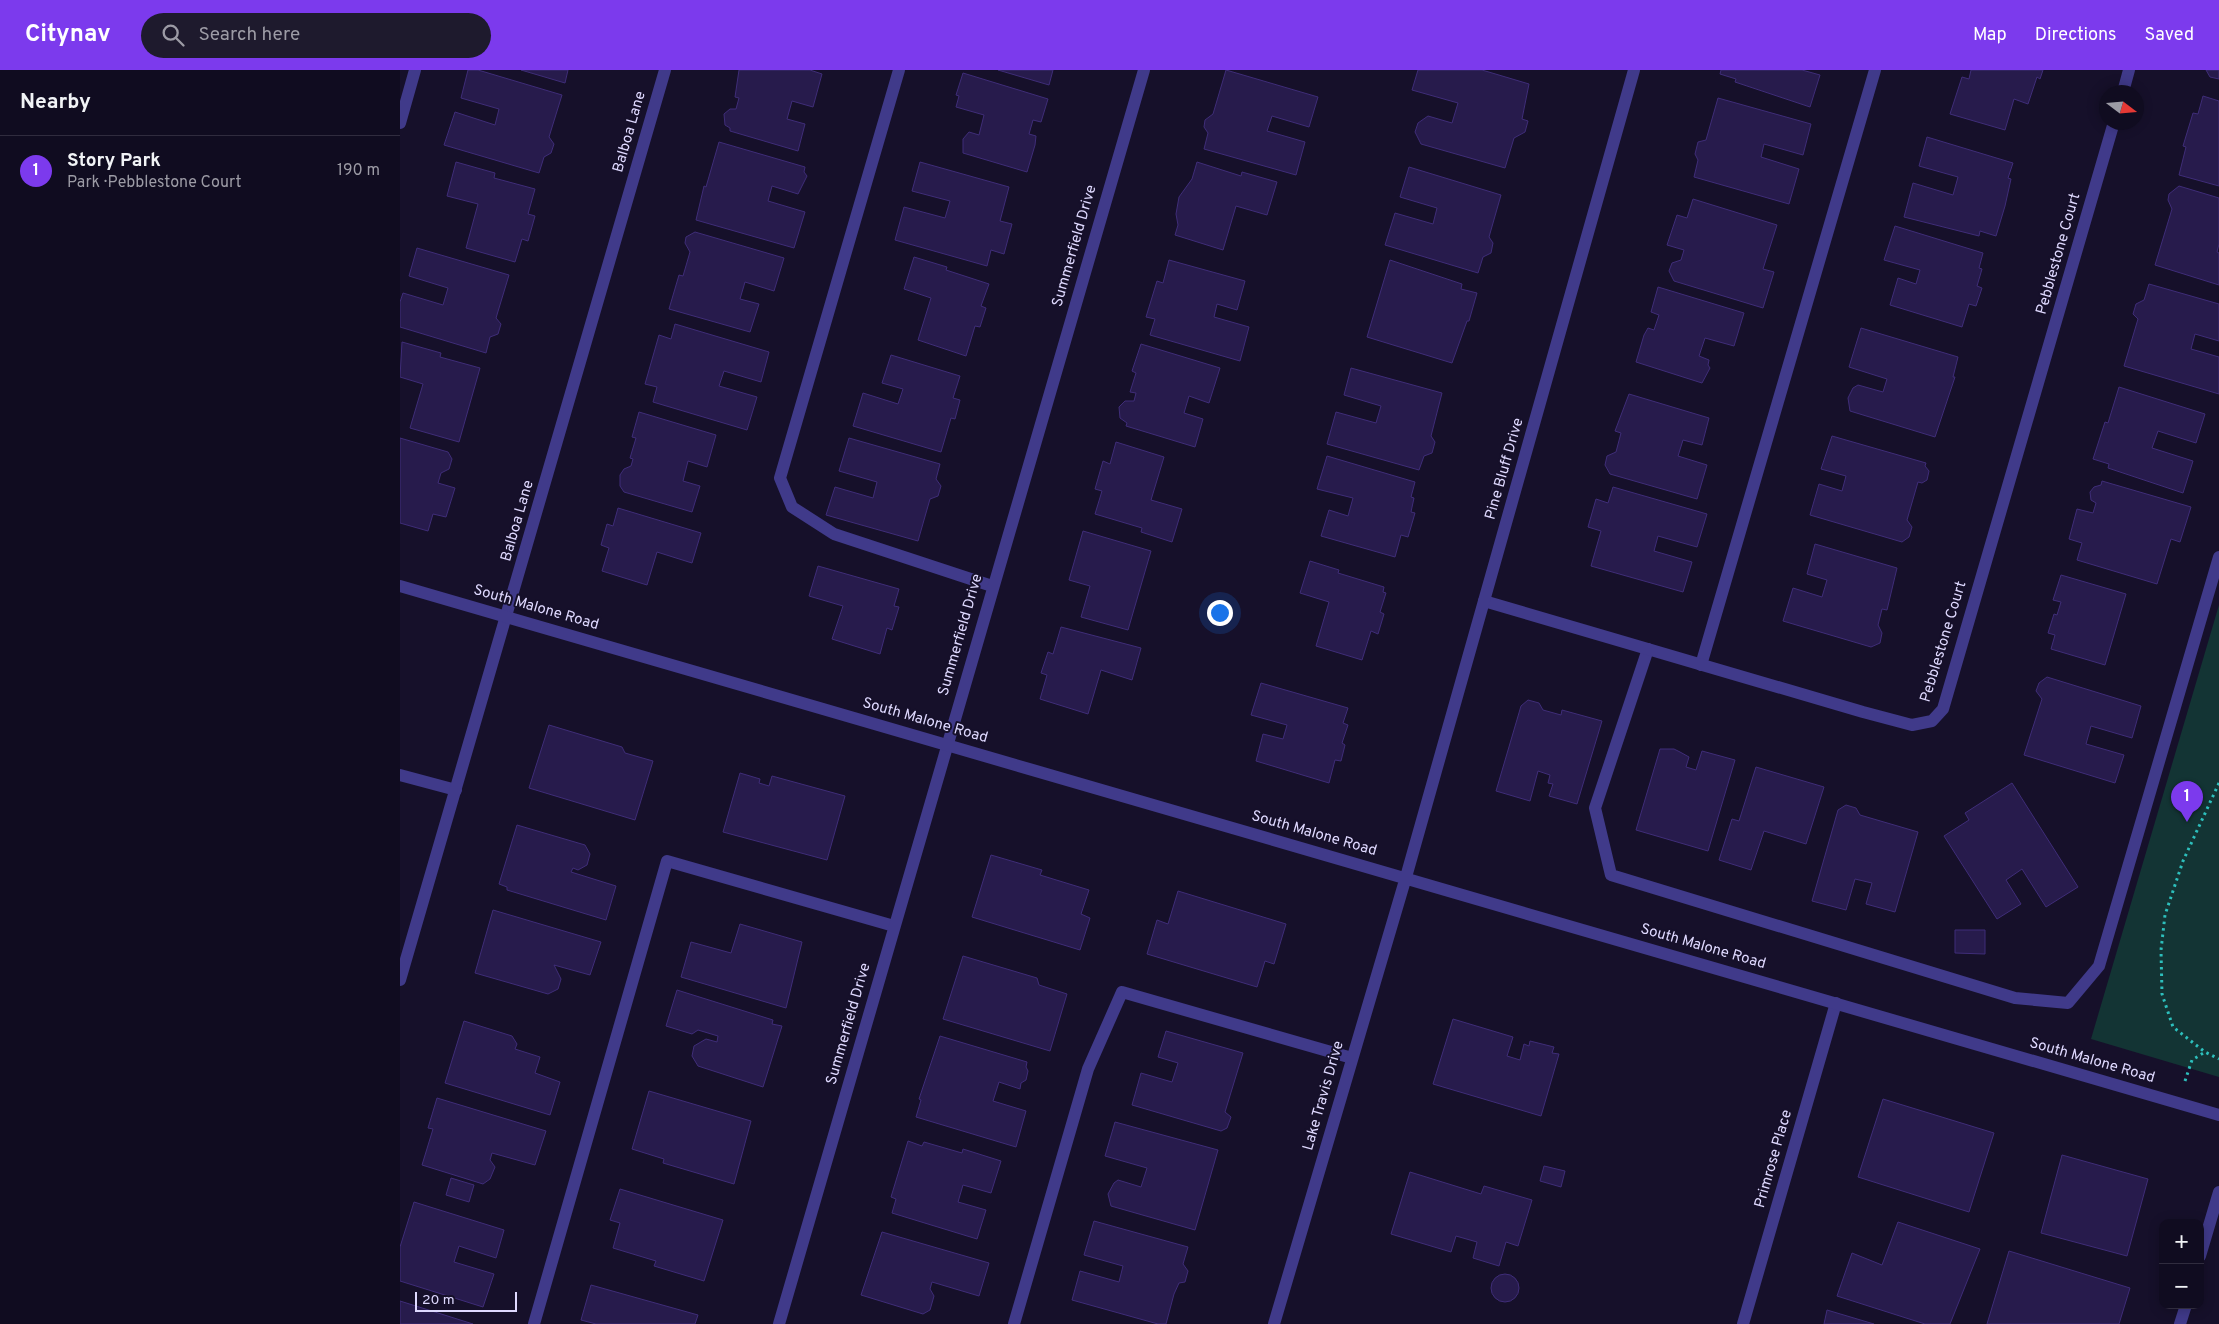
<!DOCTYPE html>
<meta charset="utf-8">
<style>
body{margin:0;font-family:Overpass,sans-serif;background:#1e1a2d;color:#f1f3f6}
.controls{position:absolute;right:15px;bottom:15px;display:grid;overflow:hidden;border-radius:10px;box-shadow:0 2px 12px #0003}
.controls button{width:45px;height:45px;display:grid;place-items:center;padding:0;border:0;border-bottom:1px solid #302c3e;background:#100c20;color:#f1f3f6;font:25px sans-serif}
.compass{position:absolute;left:1699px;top:15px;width:45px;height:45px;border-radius:50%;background:#100c20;box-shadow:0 2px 12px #0003;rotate:106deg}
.scale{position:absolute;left:15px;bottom:12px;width:102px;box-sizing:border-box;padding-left:5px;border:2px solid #dfd9ff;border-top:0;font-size:14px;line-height:18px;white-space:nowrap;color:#dfd9ff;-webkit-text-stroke:4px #16102a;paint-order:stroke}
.you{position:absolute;left:819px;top:542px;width:18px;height:18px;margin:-12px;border:4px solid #fff;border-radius:50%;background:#1a73e8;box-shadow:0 0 0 8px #1a73e833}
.badge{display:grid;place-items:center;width:32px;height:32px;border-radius:50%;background:#7c3aed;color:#fff;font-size:16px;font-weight:700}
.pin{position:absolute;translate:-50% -41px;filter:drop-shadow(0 1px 2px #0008)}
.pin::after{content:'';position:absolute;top:26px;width:18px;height:15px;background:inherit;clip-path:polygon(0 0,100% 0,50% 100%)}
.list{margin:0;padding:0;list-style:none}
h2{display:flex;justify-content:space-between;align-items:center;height:65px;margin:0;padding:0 20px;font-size:21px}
h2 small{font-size:16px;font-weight:400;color:#9c9ba5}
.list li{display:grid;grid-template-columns:32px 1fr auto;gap:15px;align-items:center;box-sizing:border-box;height:70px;padding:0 20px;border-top:1px solid #302c3e}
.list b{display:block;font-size:19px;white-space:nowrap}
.list p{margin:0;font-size:16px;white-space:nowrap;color:#9c9ba5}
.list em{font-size:16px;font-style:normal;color:#9c9ba5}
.icon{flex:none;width:28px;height:28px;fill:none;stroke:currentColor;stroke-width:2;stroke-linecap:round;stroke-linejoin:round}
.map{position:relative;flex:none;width:1819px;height:1254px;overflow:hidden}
header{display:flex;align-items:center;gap:30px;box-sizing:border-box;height:70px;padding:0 25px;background:#7c3aed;color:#fff}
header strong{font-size:24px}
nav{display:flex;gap:28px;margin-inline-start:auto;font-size:18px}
.search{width:350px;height:45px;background:#1e1a2d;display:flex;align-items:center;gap:12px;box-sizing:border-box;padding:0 18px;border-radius:28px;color:#9c9ba5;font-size:19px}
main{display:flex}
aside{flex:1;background:#100c20}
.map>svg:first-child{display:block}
</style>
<header>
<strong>Citynav</strong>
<div class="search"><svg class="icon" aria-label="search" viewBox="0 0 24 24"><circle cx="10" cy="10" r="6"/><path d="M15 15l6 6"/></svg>Search here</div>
<nav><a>Map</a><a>Directions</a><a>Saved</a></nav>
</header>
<main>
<aside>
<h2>Nearby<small></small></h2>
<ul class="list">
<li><span class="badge">1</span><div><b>Story Park</b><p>Park · Pebblestone Court</p></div><em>190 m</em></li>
</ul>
</aside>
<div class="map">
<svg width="1819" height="1254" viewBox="0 0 1819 1254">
<rect width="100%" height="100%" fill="#16102a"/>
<path fill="#133434" d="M1819 535V1007L1691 969Z"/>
<path fill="#271b4c" stroke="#3f2d78" d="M68 0H78L162 25 149 67 154 74 151 83 144 87 139 103 44 75 55 42 95 55 99 39 61 28Z
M121 0H168L165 13Z
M339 0H410L422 4 413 37 392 31 387 49 405 54 398 81 330 61V58L325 55 324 44 330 39H336L339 28 335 27Z
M598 0H653L649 15Z
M826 0 918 27 909 57 872 46 867 61 905 72 896 105 804 79 808 63 804 57 805 50 813 44Z
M1018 0H1082L1129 14 1122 49 1128 51 1125 62 1114 68 1105 98 1021 74 1015 62 1018 53 1028 46 1052 53 1058 33 1012 20Z
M1321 0H1402L1420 5 1410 37 1335 12 1336 9 1320 4Z
M1571 0H1643L1640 9 1637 7 1628 34 1614 29 1605 60 1550 44 1562 7 1569 9Z
M1819 0V9L1810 7 1806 0Z
M563 3 648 29 641 52 633 50 629 64 636 66 635 75 627 102 563 83V69L569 62 579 65 584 45 556 37 559 26 556 25Z
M1803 26 1819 31V116L1779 105 1786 77 1783 76 1793 43 1798 44Z
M1318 28 1411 54 1403 85 1364 74 1361 87 1399 99 1389 134 1294 107 1298 90 1295 84 1298 72 1306 70Z
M1527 67 1613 93 1608 108 1611 109 1605 136 1596 166 1580 161 1579 166 1504 147 1513 113 1553 125 1558 107 1519 96Z
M319 72 405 97 404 102 407 106 398 124 372 116 368 131 405 142 394 178 296 150 304 116 306 117Z
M56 92 95 103 94 108 135 119 128 144 135 146 128 171 122 169 115 192 66 178 78 134 47 126Z
M520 92 609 117 600 151 612 154 604 184 591 180 587 196 495 170 504 137 545 148 550 131 512 121Z
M797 92 841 106 842 102 877 112 867 145 836 136 823 180 775 165 778 155 776 144 779 127 792 109Z
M1009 97 1101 125 1089 167 1093 173 1091 183 1083 187 1078 203 985 175 995 143 1033 154 1037 138 1000 127Z
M1779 116 1819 128V174L1817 182 1819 183V215L1755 195 1772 139 1768 130 1769 124Z
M1293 129 1377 155 1363 199 1374 202 1363 238 1274 211 1269 201 1272 193 1281 190 1284 180 1267 175 1277 145 1287 148Z
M1495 156 1583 183 1579 198 1582 199 1577 216 1582 218 1576 236 1569 234 1562 257 1490 235 1498 208 1516 214 1520 200 1484 190Z
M295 162 384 188 374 221 345 212 340 229 359 234 350 262 269 239 279 205 283 206 290 182 285 173 286 167Z
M17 178 109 205 96 248 101 254 98 264 90 267 86 283 0 257V232L3 223 43 235 48 218 9 206Z
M514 187 547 197 546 200 589 214 581 236 586 238 580 257 575 256 566 286 518 270 531 228 504 219Z
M769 190 845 211 837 240 817 234 814 247 849 257 840 291 750 265 755 249 746 247 757 211 763 213Z
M990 190 1062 214 1061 219 1077 223 1069 251H1067L1052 293 967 267Z
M1749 214 1819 234V271L1795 264 1791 279 1819 287V324L1724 296 1738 249 1733 244 1736 234 1744 230Z
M1258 217 1344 243 1334 276 1305 268 1299 286 1309 290 1308 295 1310 298 1302 313 1236 292 1244 265 1248 258 1254 260 1259 245 1251 242Z
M275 254 369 282 361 312 324 301 319 316 357 327 347 360 253 332 257 317 245 314 259 265 271 269Z
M1461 258 1558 287 1553 307H1555L1535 367 1450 341 1448 328 1453 318 1458 315 1483 322 1487 309 1449 297Z
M2 272 41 283 40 287 80 298 59 372 10 358 23 314 0 307Z
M741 274 820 298 809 333 789 326 784 343 803 349 795 377 726 356 727 353 720 348 719 337 725 331H734L736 323 730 322 736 303 732 301Z
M491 285 560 306 553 328 560 330 555 349 551 348 541 382 453 356 463 323 498 334 503 319 482 313Z
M951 298 1042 323 1031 366 1035 372 1032 383 1024 386 1019 400 927 374 936 342 976 353 981 336 944 325Z
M1719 317 1805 344 1796 373 1758 361 1752 378 1793 391 1783 423 1708 398 1709 394 1693 389 1705 352 1708 353Z
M1229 324 1309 348 1302 375 1283 370 1278 386 1307 395 1297 429 1210 404 1205 395 1207 386 1216 382 1221 363 1215 361Z
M239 342 316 365 307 397 288 391 283 411 300 416 292 442 224 422 220 416V405L224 399 231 396 233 389 230 388 236 368 232 367Z
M1432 366 1526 393 1525 396 1529 401 1527 410 1522 413 1518 412 1507 450 1512 457 1509 467 1502 472 1410 445 1419 414 1442 421 1446 406 1421 399Z
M0 368 48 382 52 389 49 399 41 403 38 413 55 418 46 447 33 444 28 461 0 453Z
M449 368 540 394 536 409 541 416 538 426 530 429 518 471 426 445 435 417 473 428 477 412 439 401Z
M716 372 764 387 751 430 782 439 772 472 741 462 742 458 695 444 702 421 695 419 703 391 710 394Z
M927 386 1015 412 1011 427 1014 428 1011 442 1015 443 1008 467 1001 465 995 487 921 466 929 440 948 446 953 428 917 419Z
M1702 411 1791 437 1780 472 1771 469 1757 514 1677 490 1682 473 1669 469 1677 439 1693 443 1696 433 1691 430 1690 422 1694 417 1701 415Z
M1213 417 1307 444 1297 477 1258 466 1254 481 1292 492 1283 522 1191 496 1201 461 1188 457 1196 429 1208 433Z
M218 438 301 463 292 493 257 482 247 515 202 501 209 478 201 475 207 454 213 456Z
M683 461 751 481 728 560 681 547 690 516 669 510Z
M1415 474 1497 498 1487 540 1482 539 1478 555 1482 563 1480 573 1471 577 1383 551 1393 518 1422 527 1427 510 1407 504Z
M910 491 939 500 938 503 984 517 983 522 986 523 980 542 984 544 978 564 971 561 962 590 916 576 929 532 900 523Z
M418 496 499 519 494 536 499 537 492 560 487 558 480 584 432 569 443 536 409 526Z
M1661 505 1726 524 1705 595 1651 579 1655 565 1648 563 1654 544 1657 545 1661 532 1653 530Z
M661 557 741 578 732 610 701 600 688 644 640 629 647 605 641 603 648 582 653 584Z
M1647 607 1741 636 1732 668 1691 656 1686 674 1724 685 1715 713 1624 685 1642 629 1636 621 1639 613Z
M861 613 948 638 943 653 948 655 942 673 945 675 941 691 935 690 929 713 856 691 863 664 883 669 887 655 851 645Z
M1128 630 1139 633 1143 640 1161 645 1162 640 1202 651 1177 734 1149 726 1153 714 1148 713 1150 705 1138 701 1130 731 1096 721 1121 636Z
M149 655 222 677 225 683 253 691 235 750 129 718Z
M1260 679H1274L1280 682 1289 687 1286 697 1296 700 1302 681 1335 690 1308 781 1236 760Z
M1356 697 1424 717 1406 774 1364 761 1351 800 1319 790 1332 749 1339 751Z
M340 703 360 709 359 713 369 716 372 706 445 726 427 790 323 762Z
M1612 713 1678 817 1646 837 1622 799 1606 810 1621 834 1597 849 1544 766 1569 750 1565 743Z
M1446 735 1456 738 1460 745 1518 762 1495 842 1466 834 1472 813 1455 809 1446 840 1412 831 1438 740Z
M117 755 185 775 190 784 187 795 178 800 173 798 171 802 216 816 206 850 107 820V817L99 814Z
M591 785 642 800 640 805 689 820 681 844 690 848 680 880 572 847Z
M778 821 886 854 874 894 865 891 857 917 747 884 757 850 768 854Z
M93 840 201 872 190 905 154 895 161 909 158 919 148 924 75 903Z
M340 854 402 872 386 938 281 907 291 872 331 883Z
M1555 860H1585V884L1555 883Z
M563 886 637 908 639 915 667 924 650 981 543 949Z
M277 920 373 950 372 954 382 956 363 1017 298 996 292 986 294 976 306 969 317 972 318 966 298 960 292 964 266 956Z
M1053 949 1113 967 1107 986 1120 990 1124 974 1129 976 1130 971 1154 977 1152 983 1159 984 1141 1046 1033 1014Z
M64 951 112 966 117 974 115 979 140 987 135 1003 160 1012 150 1045 45 1013Z
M766 961 843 983 825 1042 831 1047 827 1058 821 1061 732 1035 741 1003 772 1012 778 993 758 987Z
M540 966 627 992 626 997 628 1001 626 1010 621 1013 620 1019 599 1012 593 1031 626 1041 616 1077 516 1047 521 1030 519 1029Z
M249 1021 351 1051 334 1114 263 1093 264 1089 232 1079Z
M37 1028 146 1061 135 1095 92 1083 90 1090 95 1097 90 1109 83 1114 22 1095 33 1059 28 1058Z
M1483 1029 1594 1063 1569 1142 1458 1107Z
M715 1052 818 1080 795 1160 711 1136 708 1124 714 1113 718 1110 741 1117 747 1098 705 1086Z
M508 1071 522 1076 524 1072 562 1083 563 1079 601 1091 591 1123 563 1115 558 1132 586 1140 577 1169 492 1143 496 1129 491 1127Z
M1662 1085 1748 1109 1727 1186 1641 1163Z
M1144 1096 1165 1101 1161 1117 1140 1111Z
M1010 1102 1081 1124 1084 1116 1132 1130 1118 1176 1106 1172 1099 1196 1073 1188 1077 1172 1056 1166 1051 1182 991 1164Z
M51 1108 74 1115 69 1132 46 1125Z
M220 1119 323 1150 304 1211 254 1196 256 1191 213 1178 220 1153 210 1150Z
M14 1132 104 1160 96 1188 59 1176 54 1192 94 1204 83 1237 0 1211V1177Z
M694 1151 788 1177 783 1194 788 1201 785 1212 779 1213 774 1224 766 1254H758L672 1230 680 1201 719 1212 723 1196 684 1185Z
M1498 1152 1580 1179 1550 1254H1525L1437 1226 1452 1183 1482 1195Z
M482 1162 589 1193 579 1226 532 1212 530 1219 534 1226 530 1240 523 1244 461 1225Z
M1609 1181 1730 1218 1719 1254H1587Z
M1091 1218a14 14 0 1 1 28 0a14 14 0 1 1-28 0Z
M191 1215 298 1245 295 1254H196L181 1250Z
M0 1231 73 1254H0Z
M1427 1240 1474 1254H1424Z"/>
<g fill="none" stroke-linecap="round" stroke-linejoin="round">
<path stroke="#2dbfbc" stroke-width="3" stroke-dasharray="2.5 4" stroke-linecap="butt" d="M1819 713 1783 791 1765 845 1761 880 1762 924 1773 957 1805 982 1819 989
M1785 1011 1792 990 1805 982"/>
<path stroke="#403a8a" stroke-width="12" d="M499 0 380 408 392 437 434 464 592 516
M0 53 15 0
M1248 579 1195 738 1211 805 1615 928 1668 933 1699 896 1819 487
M1301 595 1475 0
M0 705 56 720
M134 1254 267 791 494 856
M614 1254 688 999 722 922 952 988"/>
<path stroke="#403a8a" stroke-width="12" d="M1723 22 1729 0
M1084 531 1463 642 1512 655 1532 651 1543 639 1714 52
M0 910 265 0
M1800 1186 1819 1122
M379 1254 744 0
M1343 1254 1436 933
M1780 1254 1786 1235"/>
<path stroke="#403a8a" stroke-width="12" d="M0 516 1819 1045
M874 1254 1006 807 1234 0"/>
</g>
<g text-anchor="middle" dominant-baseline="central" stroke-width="4" stroke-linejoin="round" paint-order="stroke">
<g font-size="15" fill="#dfd9ff" stroke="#16102a">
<text transform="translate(230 62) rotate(-74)">Balboa Lane</text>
<text transform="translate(675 176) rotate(-74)">Summerfield Drive</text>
<text transform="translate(1659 184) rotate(-74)">Pebblestone Court</text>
<text transform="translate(1105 399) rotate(-74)">Pine Bluff Drive</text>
<text transform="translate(118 451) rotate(-74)">Balboa Lane</text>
<text transform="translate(136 538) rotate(16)">South Malone Road</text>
<text transform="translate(561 565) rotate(-74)">Summerfield Drive</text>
<text transform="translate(1544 572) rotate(-73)">Pebblestone Court</text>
<text transform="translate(525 651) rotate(16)">South Malone Road</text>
<text transform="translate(914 764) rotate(16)">South Malone Road</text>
<text transform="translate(1303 877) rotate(16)">South Malone Road</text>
<text transform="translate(449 954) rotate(-74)">Summerfield Drive</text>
<text transform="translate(1692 991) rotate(16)">South Malone Road</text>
<text transform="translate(924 1026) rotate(-74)">Lake Travis Drive</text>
<text transform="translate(1374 1089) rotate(-74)">Primrose Place</text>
</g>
</g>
</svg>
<div class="controls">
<button>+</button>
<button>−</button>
</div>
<svg class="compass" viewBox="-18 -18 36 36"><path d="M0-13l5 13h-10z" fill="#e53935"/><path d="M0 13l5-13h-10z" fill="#9c9ba5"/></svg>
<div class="scale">20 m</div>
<div class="you"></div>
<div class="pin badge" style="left:1787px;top:752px">1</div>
</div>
</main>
